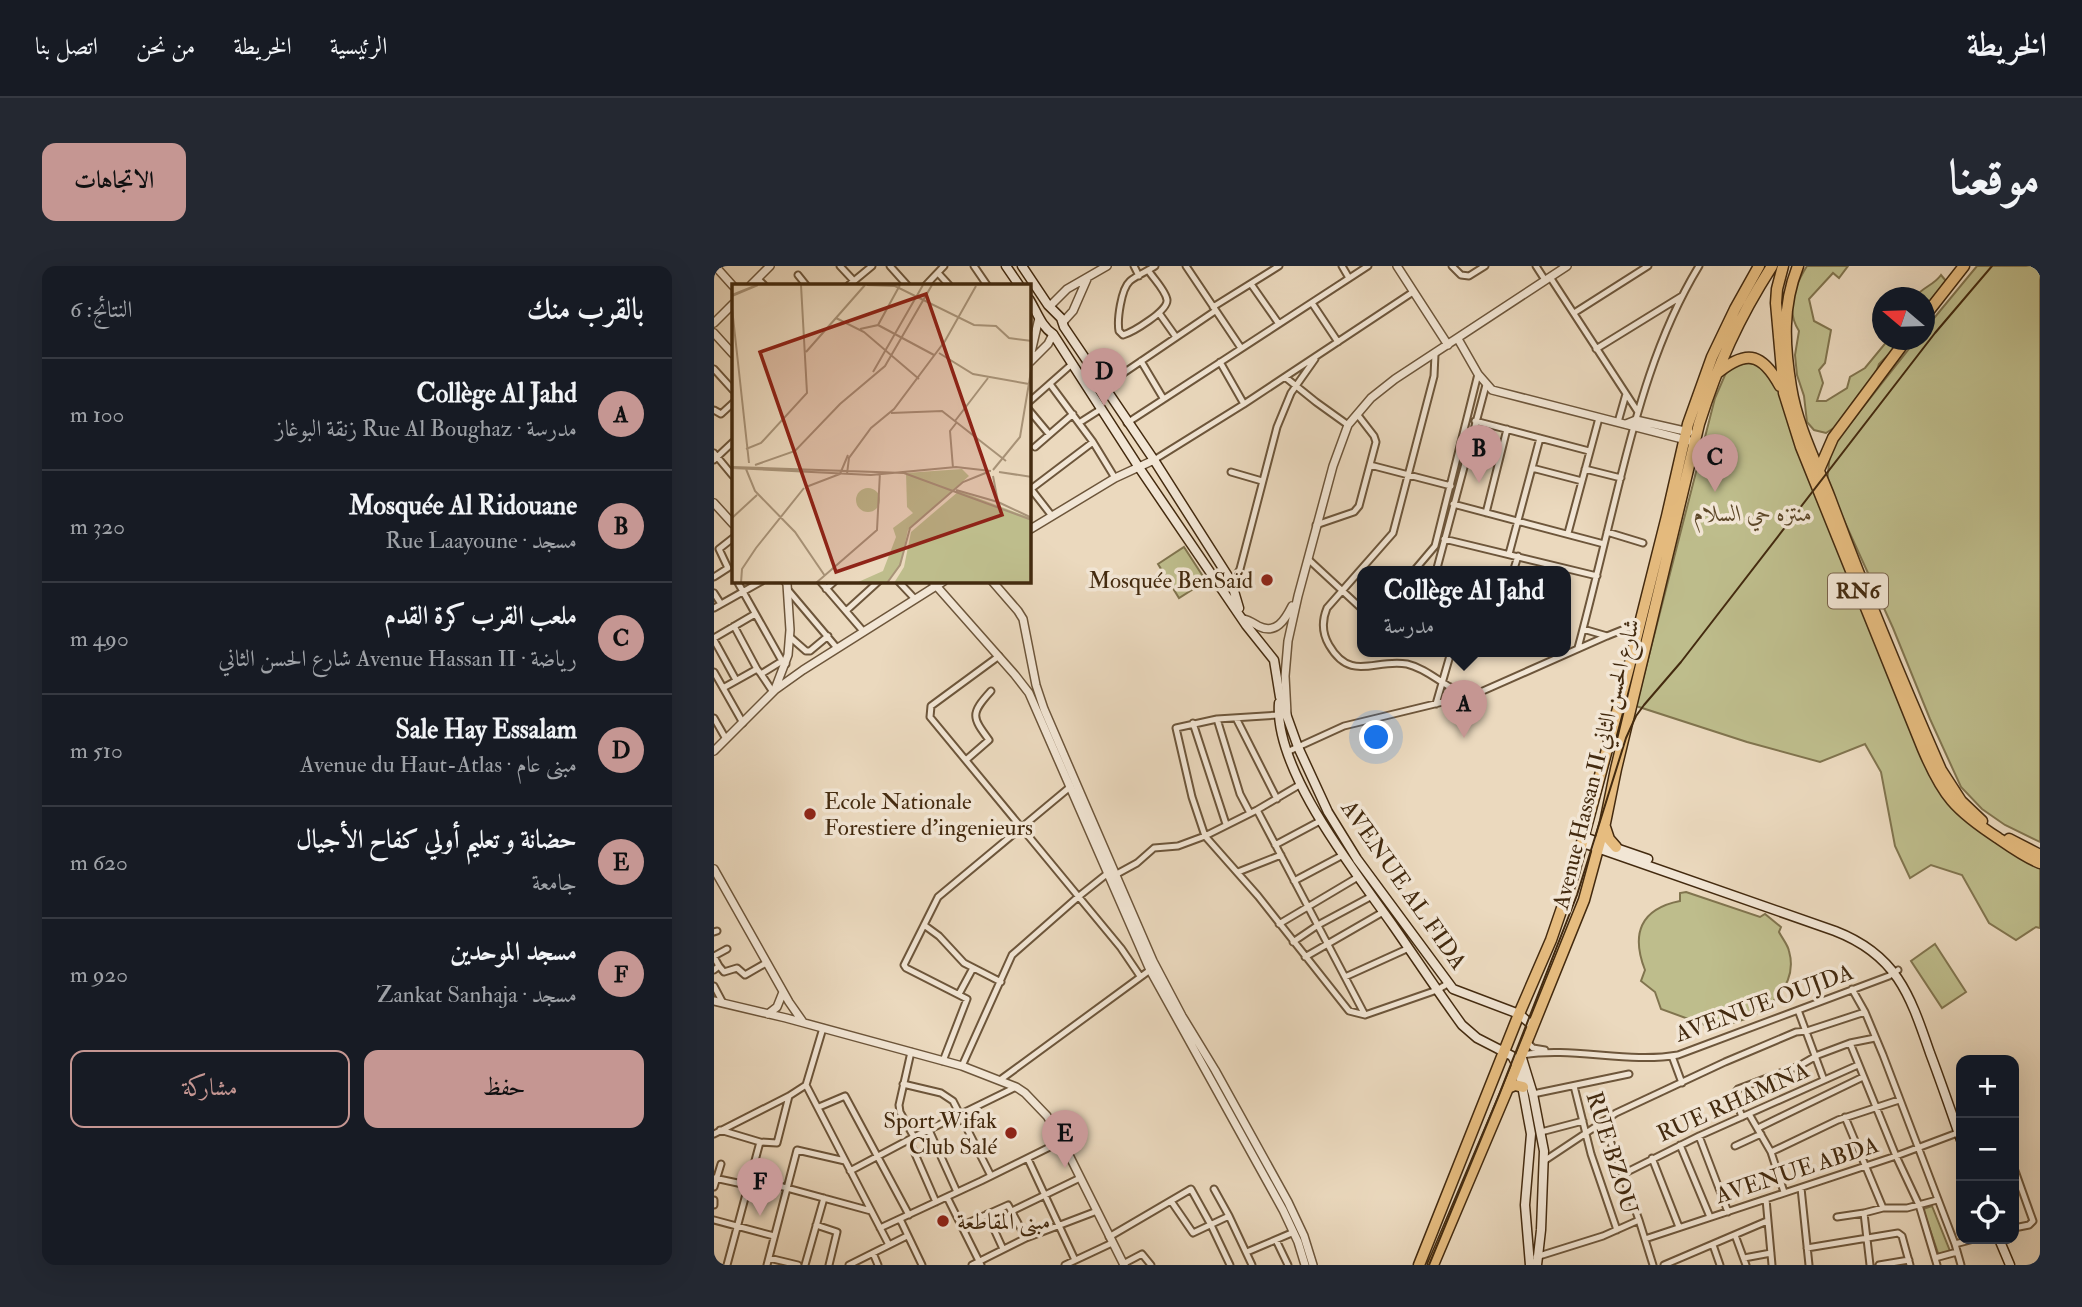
<!DOCTYPE html>
<html lang="ar">
<meta charset="utf-8">
<style>
body{margin:0;font-family:"IM FELL Double Pica",Amiri,serif;background:#242831;color:#f1f3f6;direction:rtl}
.controls{position:absolute;right:21px;bottom:21px;display:grid;overflow:hidden;border-radius:14px;box-shadow:0 7px 28px #0002}
.controls button{width:63px;height:63px;display:grid;place-items:center;padding:0;border:0;border-bottom:2px solid #363941;background:#171b24;color:#f1f3f6;font:35px sans-serif}
.compass{position:absolute;left:1158px;top:21px;width:63px;height:63px;border-radius:50%;background:#171b24;box-shadow:0 7px 28px #0002;rotate:289deg}
.you{position:absolute;left:663px;top:472px;width:24px;height:24px;margin:-18px;border:5px solid #fff;border-radius:50%;background:#1a73e8;box-shadow:0 0 0 10px #1a73e833}
.badge{display:grid;place-items:center;width:46px;height:46px;border-radius:50%;background:#c59692;color:#111;font-size:23px;font-weight:700}
.pin{position:absolute;translate:-50% -58px;filter:drop-shadow(0 2px 4px #0008)}
.pin::after{content:'';position:absolute;top:37px;width:24px;height:21px;background:inherit;clip-path:polygon(0 0,100% 0,50% 100%)}
.popup{position:absolute;left:643px;top:300px;width:214px;height:91px;box-sizing:border-box;display:grid;place-content:center;border-radius:14px;background:#171b24;filter:drop-shadow(0 2px 5px #0005);font-size:23px;white-space:nowrap;color:#9ea1a6}
.popup b{font-size:26px;color:#f1f3f6}
.popup::after{content:'';position:absolute;left:50%;top:100%;margin-left:-14px;border:14px solid transparent;border-top-color:#171b24}
.list{margin:0;padding:0;list-style:none}
h2{display:flex;justify-content:space-between;align-items:center;height:91px;margin:0;padding:0 28px;font-size:30px}
h2 small{font-size:23px;font-weight:400;color:#9ea1a6}
.list li{display:grid;grid-template-columns:46px 1fr auto;gap:21px;align-items:center;box-sizing:border-box;height:112px;padding:0 28px;border-top:2px solid #363941}
.list b{display:block;font-size:26px;white-space:nowrap}
.list p{margin:0;font-size:23px;white-space:nowrap;color:#9ea1a6}
.list em{font-size:23px;font-style:normal;color:#9ea1a6}
.actions{display:flex;gap:14px;padding:21px 28px}
.actions a{flex:1;padding:16px 0;border:2px solid #c59692;border-radius:14px;text-align:center;font-size:24px;color:#c59692}
.actions .main{background:#c59692;color:#111}
.icon{flex:none;width:38px;height:38px;fill:none;stroke:currentColor;stroke-width:2;stroke-linecap:round;stroke-linejoin:round}
.map{position:relative;flex:none;width:1326px;height:999px;overflow:hidden;direction:ltr;border-radius:14px}
header{display:flex;align-items:center;gap:42px;box-sizing:border-box;height:98px;padding:0 35px;background:#171b24;border-bottom:2px solid #363941}
header strong{font-size:33px}
nav{display:flex;gap:38px;margin-inline-start:auto;font-size:24px}
.intro{display:flex;align-items:center;justify-content:space-between;box-sizing:border-box;height:168px;padding:0 42px}
h1{margin:0;font-size:49px}
.button{padding:18px 32px;border-radius:14px;background:#c59692;color:#111;font-size:24px;font-weight:700}
main{display:flex;gap:42px;padding:0 42px}
aside{flex:1;background:#171b24;border-radius:14px;box-shadow:0 7px 28px #0002}
.map>svg:first-child{display:block}
</style>
<header>
<strong>الخريطة</strong>
<nav><a>الرئيسية</a><a>الخريطة</a><a>من نحن</a><a>اتصل بنا</a></nav>
</header>
<div class="intro"><h1>موقعنا</h1><a class="button">الاتجاهات</a></div>
<main>
<div class="map">
<svg width="1326" height="999" viewBox="0 0 1326 999">
<rect width="100%" height="100%" fill="#ebd9be"/>
<filter id="stains"><feTurbulence type="fractalNoise" baseFrequency=".00286" numOctaves="4"/><feColorMatrix values="0 0 0 0 .2 0 0 0 0 .09 0 0 0 0 .02 0 0 0 .5 -.17"/></filter>
<radialGradient id="worn" r=".72"><stop offset=".6" stop-color="#630" stop-opacity="0"/><stop offset="1" stop-color="#630" stop-opacity=".3"/></radialGradient>
<path fill="#bebd8c" stroke="#80744e" stroke-width="2" d="M1093 0H1134L1125 12 1119 7 1095 33 1100 55 1117 64 1111 97 1105 104 1109 117 1103 135H1112L1133 122 1136 111 1151 102 1174 74H1189L1165 98 1160 112 1126 158 1112 167 1100 164 1093 156 1090 130 1083 109 1081 89 1085 65C1071 44 1081 19 1093 0Z
M1263 0H1326V576L1291 559 1268 543 1247 521 1216 453 1179 362 1113 217 1116 187 1124 173 1202 74H1210L1211 63Z
M1227 9 1232 15 1226 28 1211 47 1210 32 1201 31C1209 21 1220 19 1227 9Z
M1034 97 1046 99 1066 125 1235 533 1326 600V662L1322 661 1302 674 1275 657 1248 609 1217 599 1196 612 1181 580 1167 506 1151 478 1106 496 1033 476 922 440 1001 132 1011 109 1018 100Z
M470 281 492 315 465 332 444 298Z
M972 626 1046 651 1051 648 1067 661 1065 666C1068 672 1074 679 1075 685 1085 720 1052 748 1022 756 1013 759 1005 760 996 764L991 759 947 743 941 726 927 715 931 704C917 668 926 643 966 635V627Z
M1221 678 1252 726 1228 742 1197 695Z
M1218 940 1236 985 1225 990 1209 943Z"/>
<g fill="none" stroke-linecap="round" stroke-linejoin="round">
<g stroke="#6d563b" stroke-width="9">
<path id="minor" d="M126 0 140 15
M176 0 193 19
M260 0 273 19
M420 0 425 10
M472 0 527 82
M628 0 635 12
M738 0 747 9 755 10 771 0
M822 0 831 14
M434 4C439 12 452 25 453 34 454 45 419 66 409 69L405 65C403 54 407 23 416 15 423 9 434 5 441 0
M224 7 235 19
M84 9 92 19
M836 11 924 146
M44 13 50 19
M537 18 565 58
M135 19 158 0
M212 19 230 0
M598 37 624 76
M499 41 565 0
M445 47 462 71
M860 47 934 0
M882 83 968 30
M721 88 720 110 679 267 613 342C608 354 608 367 615 379 637 417 661 392 693 398 710 402 722 413 736 421 743 424 750 426 756 429
M427 95 449 132
M506 96 530 138
M0 103 19 124
M571 111 602 136 634 159
M336 118 379 176 401 212
M389 121 501 45
M315 136 358 98
M0 144 7 148 19 137
M315 144 335 168
M761 155 875 185
M904 156 912 128
M365 157 387 143
M413 157 654 0
M321 181 359 148
M0 187 19 210
M0 194 19 176
M440 194 530 138 699 26
M656 199 737 220
M818 202 868 215
M871 203 907 212
M517 206 548 215
M317 223 379 176
M317 223 338 250
M739 238 890 278
M772 247 793 163
M602 259 640 246 645 240 662 176 660 170 643 148
M893 266 929 277
M854 267 885 152
M730 273 883 310
M795 288 826 172
M594 293 648 343
M699 306 721 280 764 108
M722 306 772 119
M799 306 804 290
M0 311 14 302 5 283 19 272
M23 315 68 395 72 398
M106 315 149 365
M184 315 201 333
M505 320 521 312 526 303 563 161 577 127 601 93
M112 323 121 315
M74 324 123 382
M0 327 7 338
M0 342 48 315
M132 345 165 315
M20 360 43 403
M869 363 893 370
M76 371 92 385H96L114 370
M0 372 41 348
M0 374 22 414
M864 382C878 330 890 278 903 226 922 148 943 69 985 0
M285 390 217 440 216 451 407 682 426 710
M0 406 29 457
M47 408 59 426
M9 422 43 403 47 408 68 395
M722 438 737 386
M564 449 503 453 462 462 478 531 491 570 544 630 635 745 651 749 723 724 735 717
M0 452 12 473
M522 452 563 533
M503 453 526 528 536 547
M479 457 512 558
M573 486 630 460 762 428 893 370 913 362H924
M252 494 275 474C258 451 256 448 277 425
M543 544 651 749
M561 579 606 555
M524 606 567 589
M401 609 423 597 440 582 464 580 491 570 543 544 587 518
M580 615 629 589
M565 658 644 611
M210 659 225 670 250 697 287 716
M0 666 3 665
M579 676 604 659 658 630
M0 690 13 683
M0 691 5 700 0 704
M591 691 669 646
M5 700 10 706 23 702 31 709 52 697
M631 711 695 682
M0 720 9 737
M1138 723 1151 746 1169 789 1241 978 1247 999
M245 728 259 702
M1084 744 1110 814
M813 776 819 782 831 784
M1136 777 1182 890 1205 939 1223 999
M197 786 185 839 186 846 200 871
M808 789C858 780 913 798 964 789L1175 710 1184 704
M958 790 968 817
M229 795 253 733 192 702 190 699 224 631 356 521
M248 800 298 689 364 631 394 607
M286 814 436 704
M189 818 227 827 239 835 277 910
M92 819 175 979
M860 820 877 888 903 964
M819 828 915 808
M105 841 131 830 195 949
M1035 848 1057 886 1070 926
M1028 851 1020 828 1024 823 1085 800 1104 789 1136 777 1161 772
M1131 851 1169 942
M889 855 925 954 939 999
M1044 862 1149 811
M6 864 46 876
M215 864 243 926
M827 866 869 855
M0 868 75 830 92 819 109 762
M985 870 1014 946
M195 874 222 936
M966 879 996 951
M1021 880 1047 868
M1057 886 1124 854 1185 834
M938 892 965 961
M314 893 361 994
M830 895 902 847 1011 796 1082 766 1093 765 1151 746
M1300 902 1319 955 1315 959 1300 962
M136 905 200 871 302 821
M909 908 985 870 1144 799
M0 912 33 919
M36 912 157 945
M0 921 7 898
M1087 922 1095 999
M500 923 515 950
M233 931 267 999
M1052 933 1058 999
M0 934V939
M457 935 479 967 515 950 538 999
M298 945 366 912
M1150 947 1156 999
M273 948 289 983
M1123 951 1150 947 1169 942H1193L1223 934
M186 953 208 999
M0 954 60 970
M102 959 123 966 115 999
M247 960 294 939 312 972
M166 962 267 915 348 875
M1021 969 1032 999
M395 971 477 923 497 959 516 999
M931 973 1182 890 1246 866
M562 974 574 999
M1241 978 1260 973
M999 979 1006 999
M1093 982 1184 967 1188 970 1196 999
M533 986 580 966
M159 987 164 999
M822 991 889 970 925 954
M55 992 84 999
M1030 992 1057 987
M1221 992 1243 986
M409 998 428 988 437 999
M13 999 46 876 63 877 75 830
M53 999 83 884 131 895
M91 999 110 932
M135 999 193 970
M258 999 312 972 383 945
M351 999 398 977
M950 999 1053 955
M1165 999 1195 994"/>
</g>
<g stroke="#6d563b" stroke-width="10">
<path id="tertiary" d="M1 0 19 20
M683 0 734 79
M37 19 56 0
M336 40 353 23 393 0
M349 56 359 45 373 13
M0 57 19 38
M0 67 19 88
M744 73 764 108 778 124 980 176
M315 95 325 52
M316 96 334 78 339 68
M912 158 922 154 975 166
M0 237 19 258
M315 264 401 212 440 194
M218 315 301 409 315 427 436 704 569 944 584 976 591 999
M278 315 304 345 309 353 322 419 330 443 439 695 468 750 501 804 574 936 590 970 599 999
M529 353C535 354 539 357 544 360 562 369 571 354 578 340
M61 423 74 389 76 364 73 318 71 315
M573 448 571 410 574 375 584 330 619 200 634 159 657 132 681 113 853 0
M0 485 61 424 89 404 230 315
M0 603 75 736 89 756
M0 735 72 752 248 800 302 821 311 827 333 850 348 875 410 999
M54 748 63 741 69 726"/>
</g>
<g stroke="#432a0f" stroke-width="11">
<path id="secondary" d="M292 0 305 19
M308 0 334 39 347 52 350 61 440 194 517 315 525 342
M315 33C323 46 327 60 339 68L424 200 532 359 560 394 566 431 584 481 614 546 643 593 739 723 805 748 819 760
M565 437C560 504 640 604 678 658 701 691 724 726 748 759L763 772 798 790 805 803 817 868 811 939 816 999
M870 571 934 593
M869 577 1121 665C1183 689 1196 729 1216 787 1227 816 1237 845 1247 874
M807 789 819 828 830 885 827 964 823 999
M1285 973 1296 999"/>
</g>
<g stroke="#432a0f" stroke-width="13">
<path id="trunk" d="M1069 0 1063 23 1062 37 1070 127 1087 181 1209 483C1229 530 1241 544 1284 572 1297 581 1311 591 1326 597
M1084 0C1068 40 1070 79 1077 121 1083 159 1102 196 1116 232 1150 324 1188 415 1227 504L1247 535 1268 555
M1210 51 1250 0
M1001 109C1031 84 1047 85 1066 120
M1105 204 1119 172 1192 74
M891 561 895 573 902 581
M1295 573 1326 589
M794 822 801 819 809 821
M705 999 805 748 837 674 859 610 914 405 953 250 974 158 998 91 1021 43 1045 0
M719 999 794 822 870 634 891 557 902 503 985 158C1004 98 1024 53 1058 0"/>
</g>
<use href="#minor" stroke="#f2e6d5" stroke-width="5"/>
<use href="#tertiary" stroke="#f2e6d5" stroke-width="7"/>
<use href="#secondary" stroke="#f2e6d5" stroke-width="8"/>
<use href="#trunk" stroke="#e6bc7f" stroke-width="10"/>
<path stroke="#432a0f" stroke-width="2" d="M715 999 785 829 863 629 912 472 922 450 930 439 967 396 1221 67 1278 0"/>
</g>
<g fill="#8f2418" stroke="#f2e6d5" stroke-width="2.5">
<circle cx="553" cy="314" r="7"/>
<circle cx="96" cy="548" r="7"/>
<circle cx="297" cy="867" r="7"/>
<circle cx="229" cy="955" r="7"/>
</g>
<g text-anchor="middle" dominant-baseline="central" stroke-width="7" stroke-linejoin="round" paint-order="stroke">
<rect fill="#f2e6d5" stroke="#78624a" stroke-width="2" x="1114" y="307.5" width="60" height="35" rx="5"/>
<g font-size="21" font-weight="bold" fill="#432a0f">
<text x="1144" y="325">RN6</text>
</g>
<g font-size="23" font-style="italic" fill="#5c4728" stroke="#f2e6d5">
<text x="1039" y="247">منتزه حي السلام</text>
</g>
<g font-size="23" fill="#432a0f" stroke="#f2e6d5" text-anchor="end">
<text x="539" y="314">Mosquée BenSaïd</text>
<text x="110" y="535" text-anchor="start">Ecole Nationale<tspan x="110" dy="26">Forestiere d'ingenieurs</tspan></text>
<text x="283" y="854">Sport Wifak<tspan x="283" dy="26">Club Salé</tspan></text>
<text x="243" y="955" text-anchor="start">مبنى المقاطعة</text>
</g>
<g font-size="23" fill="#432a0f" stroke="#f2e6d5">
<text transform="translate(882 498) rotate(-76)">Avenue Hassan II شارع الحسن الثاني</text>
<text transform="translate(690 619) rotate(55)">AVENUE AL FIDA</text>
<text transform="translate(1050 737) rotate(-20)">AVENUE OUJDA</text>
<text transform="translate(1019 836) rotate(-24)">RUE RHAMNA</text>
<text transform="translate(898 887) rotate(73)">RUE BZOU</text>
<text transform="translate(1083 904) rotate(-18)">AVENUE ABDA</text>
</g>
</g>
<g transform="translate(18 18)">
<rect width="299" height="299" fill="#ebd9be"/>
<path d="M230 185 237 192 176 246 168 281 155 299H124L151 287 164 253 161 244 181 229 175 223 174 189ZM124 216a12 12 0 1 1 24 0a12 12 0 1 1-24 0ZM227 207 299 234V299H162L172 283 179 248Z" fill="#bebd8c"/>
<path fill="none" stroke="#a89378" stroke-width="2" d="M135 1 163 2 242 41 264 42 277 54 300 57M0 11 25 1M0 12 26 1M0 24 17 179M104 34 132 48 187 95M146 41 202 71M128 45 146 41 168 1M74 68 133 1M207 69 241 90 297 100M141 88 191 1M159 129 210 127 274 177M223 137 256 94M14 165 29 159 75 109 69 1M23 181 63 167 108 120 153 82 200 1M0 183 172 189 300 236M0 184 139 191 224 183 259 187M221 184 218 147 225 138M14 185 23 207 63 248 93 292M261 186 288 153 300 81M267 188 300 193M115 190 117 174 139 144 162 125 213 57 244 2M261 192 266 218 300 234M74 203 108 190 116 171M224 206 266 218M0 234 25 211M9 299 10 285 24 264 72 204M84 299 145 246 148 188M155 299 168 281 178 244 231 198 256 188"/>
<path fill="#8f2418" fill-opacity="0.15" stroke="#8f2418" stroke-width="3.5" d="M194 10 270 231 104 288 28 68Z"/>
<rect width="299" height="299" fill="none" stroke="#432a0f" stroke-width="3.5"/>
</g>
<rect width="100%" height="100%" filter="url(#stains)"/>
<rect width="100%" height="100%" fill="url(#worn)"/>
</svg>
<div class="controls">
<button>+</button>
<button>−</button>
<button><svg class="icon" aria-label="locate" viewBox="0 0 24 24"><circle cx="12" cy="12" r="6"/><path d="M12 2v4M12 18v4M2 12h4M18 12h4"/></svg></button>
</div>
<svg class="compass" viewBox="-18 -18 36 36"><path d="M0-13l5 13h-10z" fill="#e53935"/><path d="M0 13l5-13h-10z" fill="#9ea1a6"/></svg>
<div class="you"></div>
<div class="pin badge" style="left:750px;top:472px">A</div>
<div class="popup"><b>Collège Al Jahd</b>مدرسة</div>
<div class="pin badge" style="left:765px;top:217px">B</div>
<div class="pin badge" style="left:1001px;top:226px">C</div>
<div class="pin badge" style="left:390px;top:140px">D</div>
<div class="pin badge" style="left:351px;top:902px">E</div>
<div class="pin badge" style="left:46px;top:950px">F</div>
</div>
<aside>
<h2>بالقرب منك<small>النتائج: 6</small></h2>
<ul class="list">
<li><span class="badge">A</span><div><b>Collège Al Jahd</b><p>مدرسة · Rue Al Boughaz زنقة البوغاز</p></div><em>100 m</em></li>
<li><span class="badge">B</span><div><b>Mosquée Al Ridouane</b><p>مسجد · Rue Laayoune</p></div><em>320 m</em></li>
<li><span class="badge">C</span><div><b>ملعب القرب كرة القدم</b><p>رياضة · Avenue Hassan II شارع الحسن الثاني</p></div><em>490 m</em></li>
<li><span class="badge">D</span><div><b>Sale Hay Essalam</b><p>مبنى عام · Avenue du Haut-Atlas</p></div><em>510 m</em></li>
<li><span class="badge">E</span><div><b>حضانة و تعليم أولي كفاح الأجيال</b><p>جامعة</p></div><em>620 m</em></li>
<li><span class="badge">F</span><div><b>مسجد الموحدين</b><p>مسجد · Zankat Sanhaja</p></div><em>920 m</em></li>
</ul>
<div class="actions"><a class="main">حفظ</a><a>مشاركة</a></div>
</aside>
</main>
